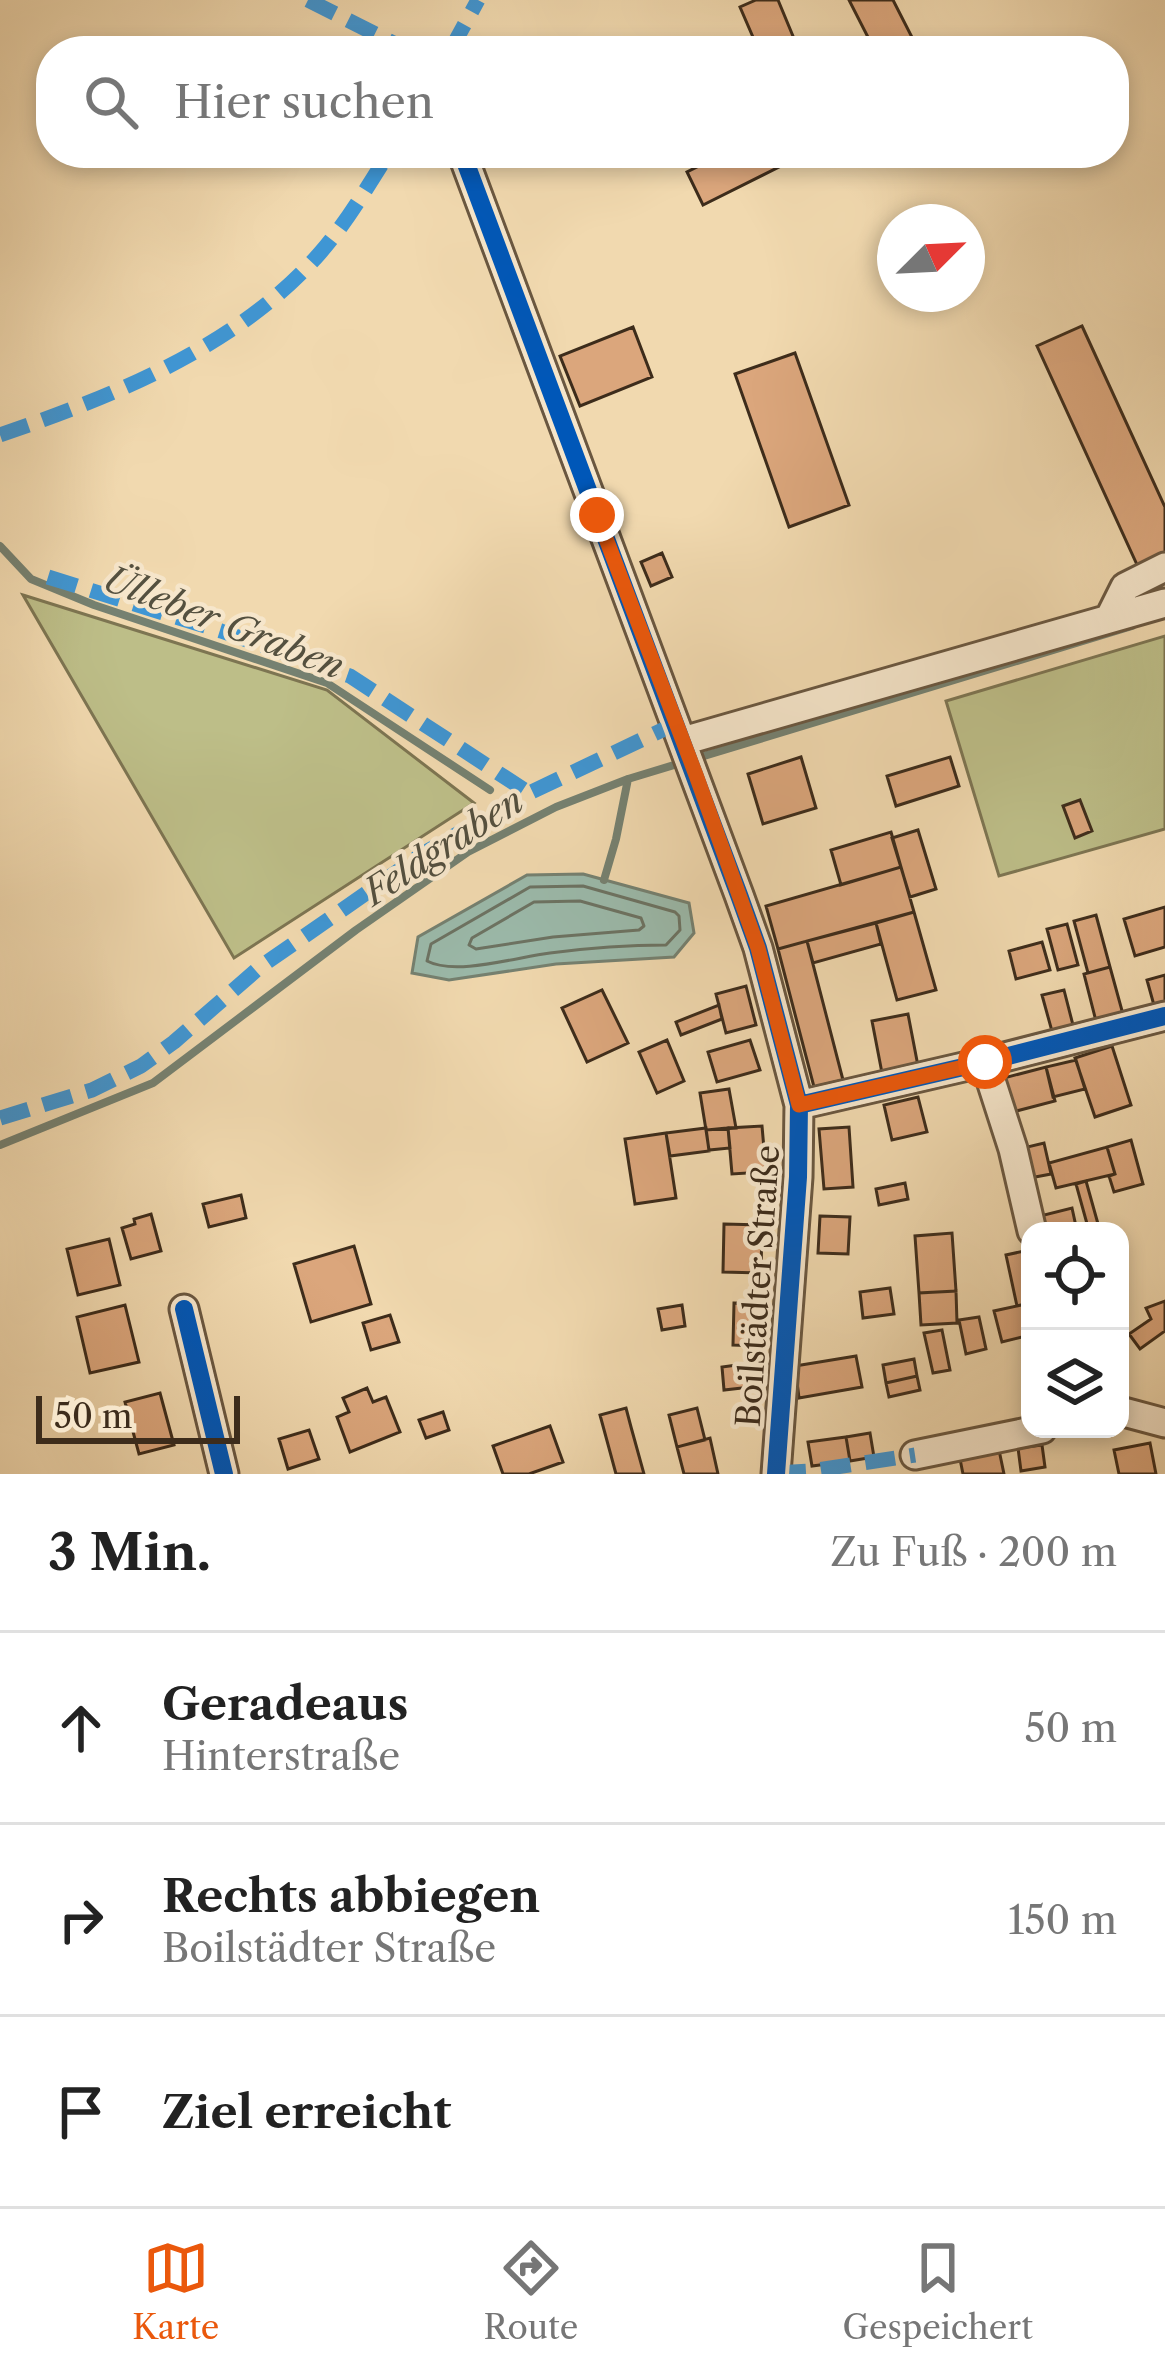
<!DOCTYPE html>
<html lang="de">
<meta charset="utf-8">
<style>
body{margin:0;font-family:"Libre Caslon Text",serif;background:#f6f6f6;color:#222}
.controls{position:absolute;right:36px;bottom:36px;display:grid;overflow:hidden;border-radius:24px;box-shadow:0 6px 18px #0003}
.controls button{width:108px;height:108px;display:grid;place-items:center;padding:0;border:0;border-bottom:3px solid #e0e0e0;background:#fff;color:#222;font:60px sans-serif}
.compass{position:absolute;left:877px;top:204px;width:108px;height:108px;border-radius:50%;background:#fff;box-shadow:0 6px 18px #0003;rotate:66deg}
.scale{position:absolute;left:36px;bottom:30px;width:204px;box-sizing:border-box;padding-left:12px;border:6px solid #3d2c1b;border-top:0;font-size:33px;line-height:42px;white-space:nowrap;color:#3d2c1b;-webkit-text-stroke:9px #f6e6cb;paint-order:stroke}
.stop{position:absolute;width:36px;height:36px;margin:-27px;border:9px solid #ea580c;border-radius:50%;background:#fff}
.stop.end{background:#ea580c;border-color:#fff;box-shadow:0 3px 12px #0008}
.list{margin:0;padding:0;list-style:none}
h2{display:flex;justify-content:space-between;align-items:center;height:156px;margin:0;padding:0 48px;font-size:51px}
h2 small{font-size:39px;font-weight:400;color:#767676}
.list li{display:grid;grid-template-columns:78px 1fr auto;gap:36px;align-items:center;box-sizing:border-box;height:192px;padding:0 48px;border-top:3px solid #e0e0e0}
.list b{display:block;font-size:45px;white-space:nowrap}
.list p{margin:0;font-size:39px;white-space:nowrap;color:#767676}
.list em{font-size:39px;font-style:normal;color:#767676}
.icon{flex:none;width:66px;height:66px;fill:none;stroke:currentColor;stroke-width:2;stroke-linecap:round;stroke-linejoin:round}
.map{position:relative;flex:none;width:1165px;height:1474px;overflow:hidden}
.search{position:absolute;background:#fff;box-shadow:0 6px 18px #0003;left:36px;right:36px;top:36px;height:132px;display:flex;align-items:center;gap:30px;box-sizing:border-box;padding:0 42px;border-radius:48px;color:#767676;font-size:45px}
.sheet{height:732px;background:#fff}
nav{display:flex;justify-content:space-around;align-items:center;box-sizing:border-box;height:168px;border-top:3px solid #e0e0e0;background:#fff;font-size:33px;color:#767676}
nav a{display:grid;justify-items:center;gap:6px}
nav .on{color:#ea580c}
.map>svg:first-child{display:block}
</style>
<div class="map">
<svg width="1165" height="1474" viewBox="0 0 1165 1474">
<rect width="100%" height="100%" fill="#f1d9af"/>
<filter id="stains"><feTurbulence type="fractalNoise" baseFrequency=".00167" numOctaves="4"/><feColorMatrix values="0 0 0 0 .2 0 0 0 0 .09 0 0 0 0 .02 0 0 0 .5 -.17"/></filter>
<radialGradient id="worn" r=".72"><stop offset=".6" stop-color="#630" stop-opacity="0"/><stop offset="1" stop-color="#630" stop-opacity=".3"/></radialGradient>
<path fill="#bdbe88" stroke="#7d7552" stroke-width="3" d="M23 595 327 690 474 803 234 958Z
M1165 636V829L999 876 946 701Z"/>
<path fill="#9bbaab" stroke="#758171" stroke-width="3" d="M583 874 689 903 694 933 674 957 556 964 449 980 412 973 418 937 527 875Z"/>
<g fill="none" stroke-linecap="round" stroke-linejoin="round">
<path stroke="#6c7363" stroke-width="3" d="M583 886 675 912 679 916 680 930 666 945C627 945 588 948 550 953 517 957 456 976 427 961L431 944 530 887Z
M580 901 641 918 644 926 639 930 553 937 476 949 469 945 472 938 534 902Z"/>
<path stroke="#758171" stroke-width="8" d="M0 546 31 579 94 605 327 683 490 790
M604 880 616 839 628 779
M0 1145 153 1083 356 930 468 852 556 807 628 779 1132 626"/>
</g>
<path fill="#dba67c" stroke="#3d2c1b" stroke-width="3" d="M756 0H778L795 41 773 51H759L740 7Z
M849 0H893L919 51H875Z
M725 153H807L703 205 687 172Z
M1082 326 1165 507V557L1139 569 1037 346Z
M633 327 652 377 580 406 560 356Z
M795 353 849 505 789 527 735 374Z
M662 553 672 577 651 586 641 562Z
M801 757 816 808 763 824 748 774Z
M950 757 959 786 896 806 887 776Z
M1080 800 1092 831 1075 838 1063 806Z
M918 830 936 889 910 897 892 838Z
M891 832 901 867 841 885 831 850Z
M901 867 914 912 778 949 766 906Z
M1165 907V947L1135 956 1124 919Z
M914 912 936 990 897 1000 876 923Z
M1096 915 1110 967 1088 973 1074 921Z
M876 923 881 944 813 963 807 941Z
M1067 924 1078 965 1058 970 1047 929Z
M807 941 843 1080 814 1087 778 949Z
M1042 942 1050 970 1016 979 1009 951Z
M1110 967 1124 1018 1097 1025 1084 974Z
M1165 975V1005L1155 1009 1147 980Z
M746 986 756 1025 726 1033 716 994Z
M602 990 628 1043 587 1062 562 1008Z
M1064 990 1074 1029 1053 1035 1042 995Z
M719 1005 722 1019 681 1035 676 1022Z
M908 1014 918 1066 882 1073 872 1021Z
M667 1040 684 1081 657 1093 639 1052Z
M750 1040 760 1070 717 1082 708 1052Z
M1112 1046 1131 1105 1095 1117 1075 1058Z
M1076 1060 1085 1089 1053 1097 1046 1067Z
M1046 1067 1055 1101 1009 1113 1000 1079Z
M729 1089 736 1128 706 1130 700 1093Z
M918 1097 927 1132 892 1140 884 1105Z
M762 1126 766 1172 732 1174 728 1128Z
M849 1127 853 1187 824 1189 819 1129Z
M706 1128 709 1151 670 1156 666 1133Z
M728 1128 730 1148 709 1150 706 1130Z
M666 1133 676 1198 635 1204 625 1139Z
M1131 1140 1143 1184 1114 1192 1109 1176 1115 1174 1107 1147Z
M1044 1143 1051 1174 1030 1178 1023 1148Z
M1107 1147 1115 1174 1056 1188 1049 1163Z
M1086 1181 1100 1231H1089L1076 1184Z
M905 1183 908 1199 879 1205 876 1189Z
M241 1195 246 1218 209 1227 203 1204Z
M1072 1208 1077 1231H1044L1040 1216Z
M151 1214 161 1251 131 1259 122 1228 135 1224 134 1219Z
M820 1216 850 1217 848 1254 818 1253Z
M724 1224 762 1225 761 1273 723 1272Z
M952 1233 956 1291 919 1293 915 1236Z
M109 1239 120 1285 78 1295 67 1249Z
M354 1246 371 1304 311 1322 294 1264Z
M1029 1250 1030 1303 1017 1306 1006 1255Z
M890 1288 894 1314 863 1318 860 1292Z
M956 1291 957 1323 921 1325 919 1293Z
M1165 1301V1331L1140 1349 1129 1334 1151 1319 1146 1308Z
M734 1303 763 1304 762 1346 733 1345Z
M1030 1303V1335L1002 1342 994 1311Z
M125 1305 139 1362 90 1373 77 1317Z
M682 1305 685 1326 662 1330 658 1309Z
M390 1315 399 1342 371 1350 363 1323Z
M979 1317 986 1349 966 1354 959 1320Z
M942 1330 950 1370 933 1373 924 1333Z
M856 1356 862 1387 799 1398 795 1366Z
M914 1359 917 1376 886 1383 883 1365Z
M759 1362 760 1386 724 1390 722 1367Z
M917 1376 920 1390 889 1397 886 1383Z
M367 1388 373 1402 386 1397 400 1432 350 1452 337 1417 349 1412 343 1398Z
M160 1393 174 1445 139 1454 125 1402Z
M626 1408 631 1427 644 1474H616L600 1415Z
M697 1408 705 1440 677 1447 669 1415Z
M443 1412 449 1430 426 1438 419 1420Z
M550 1426 563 1462 529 1474H503L493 1446Z
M309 1430 319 1459 288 1469 279 1439Z
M870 1433 874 1457 850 1461 846 1437Z
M846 1437 850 1461 812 1466 808 1442Z
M710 1438 718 1474H684L677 1447Z
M1150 1443 1156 1474H1119L1114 1450Z
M1042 1445 1045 1467 1021 1471 1018 1448Z
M999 1450 1004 1474H963L960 1459Z"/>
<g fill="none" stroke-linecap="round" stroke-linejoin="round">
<g stroke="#6a5740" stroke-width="33">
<path id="minor" d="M462 153 739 895 758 948 799 1105 798 1177 776 1474
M1109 619 1125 587 1165 567
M683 741 1165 603
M985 1062 1013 1149 1032 1231
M799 1105 985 1062 1165 1016
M184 1309 224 1474
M1120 1411 1165 1423
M915 1455 1042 1429"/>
</g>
<use href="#minor" stroke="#f6e6cb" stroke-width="27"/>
<path stroke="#3f96d4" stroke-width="15" stroke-dasharray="30 15" stroke-linecap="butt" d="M308 0 409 51
M450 51 478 0
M0 435C114 396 239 346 320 253 347 222 367 187 389 153
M48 577 221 631 350 676 529 793
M0 1118 92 1090 141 1066 174 1042 260 967 424 853 529 793 675 724
M776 1473 810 1471 915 1455"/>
<g stroke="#f6e6cb" stroke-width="26">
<path id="cycleway" d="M462 153 739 895 758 948 799 1105 798 1177 776 1474
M799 1105 985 1062 1165 1016
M184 1309 224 1474"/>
</g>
<use href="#cycleway" stroke="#0057b8" stroke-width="18"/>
</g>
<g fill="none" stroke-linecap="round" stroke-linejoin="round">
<path stroke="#ea580c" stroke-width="15" d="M597 515 696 775 758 948 799 1105 985 1062"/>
</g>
<g text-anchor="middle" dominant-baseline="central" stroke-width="9" stroke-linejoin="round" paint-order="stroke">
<g font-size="33" fill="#3d2c1b" stroke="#f6e6cb">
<text transform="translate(758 1286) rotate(-86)">Boilstädter Straße</text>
</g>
<g font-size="36" font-style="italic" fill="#54503f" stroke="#f6e6cb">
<text transform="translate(224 622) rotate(21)">Ülleber Graben</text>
<text transform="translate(443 846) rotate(-33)">Feldgraben</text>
</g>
</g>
<rect width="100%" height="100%" filter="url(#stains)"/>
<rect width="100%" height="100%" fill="url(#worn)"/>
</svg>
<div class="controls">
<button><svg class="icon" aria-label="locate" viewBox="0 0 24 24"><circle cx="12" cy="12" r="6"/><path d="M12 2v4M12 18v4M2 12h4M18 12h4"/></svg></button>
<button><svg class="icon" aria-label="layers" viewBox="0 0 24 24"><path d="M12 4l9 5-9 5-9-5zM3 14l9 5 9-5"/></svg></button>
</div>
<svg class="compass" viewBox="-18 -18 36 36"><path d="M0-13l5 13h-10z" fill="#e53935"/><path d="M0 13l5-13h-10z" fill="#767676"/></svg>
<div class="scale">50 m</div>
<div class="stop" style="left:985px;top:1062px"></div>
<div class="stop end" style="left:597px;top:515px"></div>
<div class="search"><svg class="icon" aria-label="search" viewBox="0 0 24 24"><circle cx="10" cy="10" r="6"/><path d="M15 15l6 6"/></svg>Hier suchen</div>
</div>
<section class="sheet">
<h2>3 Min.<small>Zu Fuß · 200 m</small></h2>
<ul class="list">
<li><svg class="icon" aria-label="ahead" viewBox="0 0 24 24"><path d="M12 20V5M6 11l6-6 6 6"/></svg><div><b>Geradeaus</b><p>Hinterstraße</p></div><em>50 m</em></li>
<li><svg class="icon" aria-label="right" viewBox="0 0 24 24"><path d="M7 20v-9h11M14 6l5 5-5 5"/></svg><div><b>Rechts abbiegen</b><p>Boilstädter Straße</p></div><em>150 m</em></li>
<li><svg class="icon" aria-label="arrive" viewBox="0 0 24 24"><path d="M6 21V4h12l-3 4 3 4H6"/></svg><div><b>Ziel erreicht</b></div></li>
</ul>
</section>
<nav>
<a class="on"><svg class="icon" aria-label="map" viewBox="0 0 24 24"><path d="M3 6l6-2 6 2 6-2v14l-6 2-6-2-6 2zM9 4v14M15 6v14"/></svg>Karte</a>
<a><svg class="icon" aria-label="directions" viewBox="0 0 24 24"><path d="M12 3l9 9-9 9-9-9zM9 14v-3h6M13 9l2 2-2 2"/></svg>Route</a>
<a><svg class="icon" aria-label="saved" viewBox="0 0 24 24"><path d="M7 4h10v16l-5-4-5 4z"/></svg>Gespeichert</a>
</nav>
